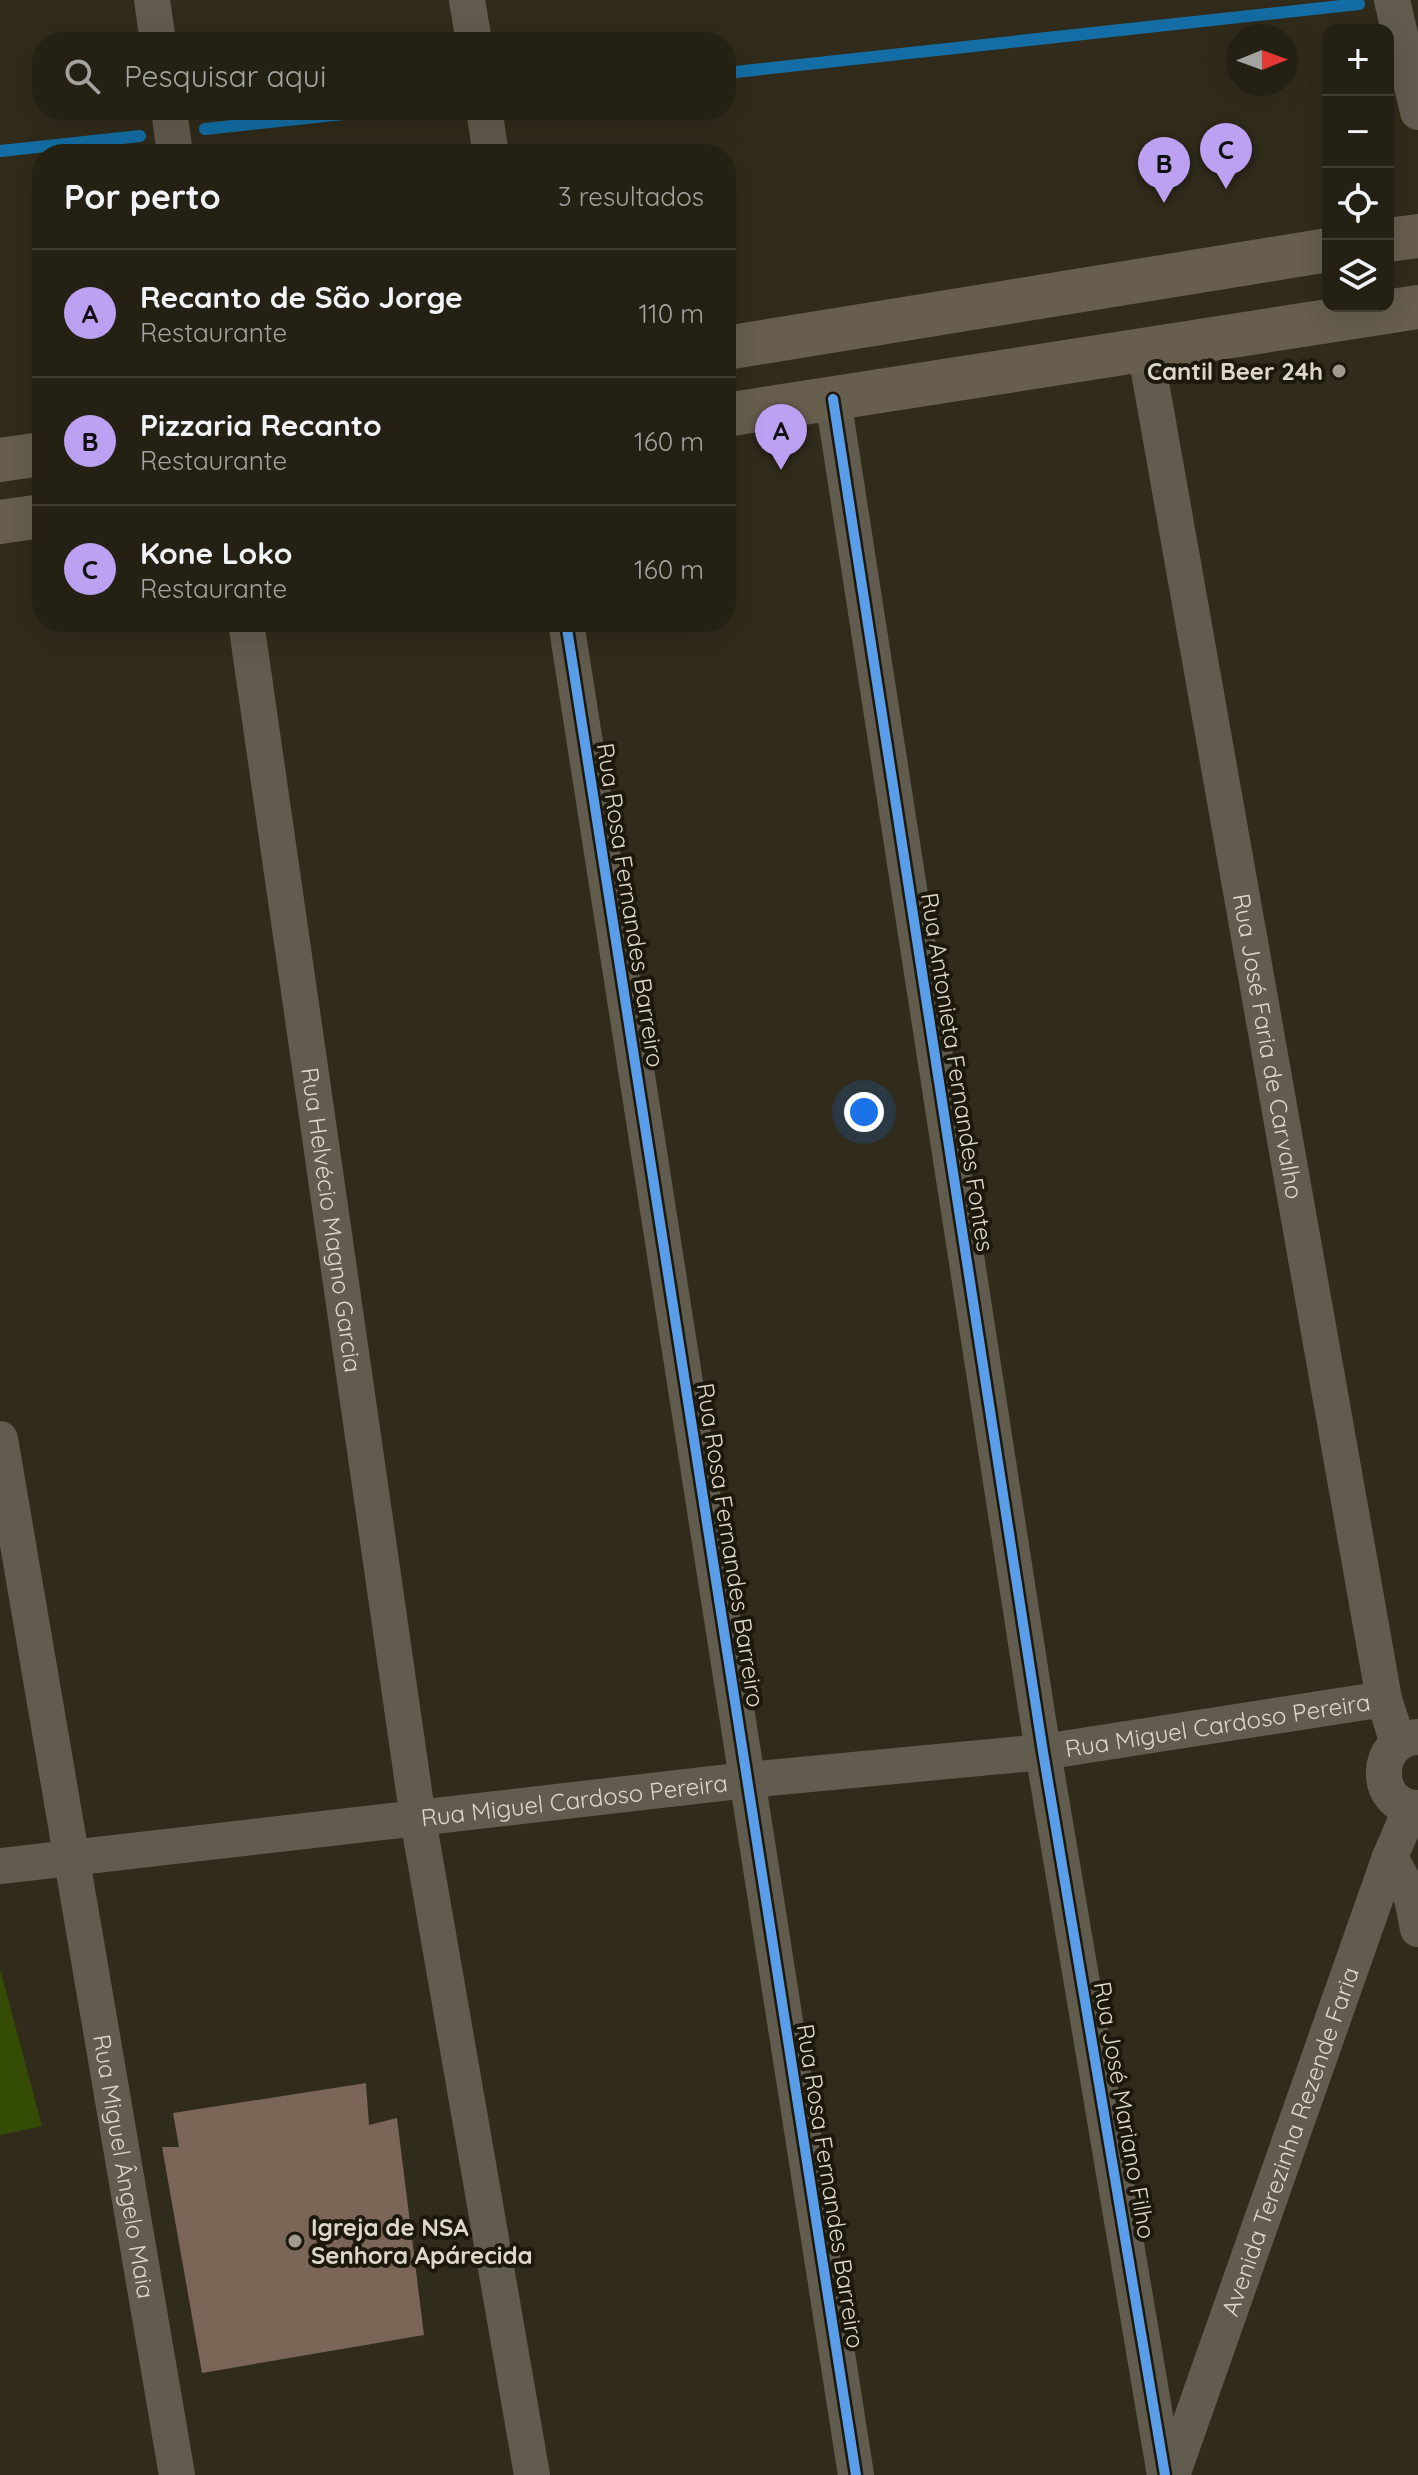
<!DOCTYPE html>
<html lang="pt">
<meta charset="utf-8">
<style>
body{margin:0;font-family:Quicksand,sans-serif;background:#312d22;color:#f1f3f6}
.controls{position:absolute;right:24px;top:24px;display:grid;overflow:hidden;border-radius:16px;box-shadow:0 8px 32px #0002}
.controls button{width:72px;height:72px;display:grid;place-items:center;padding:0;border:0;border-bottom:2px solid #423e34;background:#252014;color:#f1f3f6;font:40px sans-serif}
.compass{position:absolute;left:1226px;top:24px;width:72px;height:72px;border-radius:50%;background:#252014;box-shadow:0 8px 32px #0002;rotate:89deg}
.you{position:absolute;left:864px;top:1112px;width:28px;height:28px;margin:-20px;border:6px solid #fff;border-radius:50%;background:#1a73e8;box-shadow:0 0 0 12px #1a73e833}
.badge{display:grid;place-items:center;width:52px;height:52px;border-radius:50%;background:#bca0f2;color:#111;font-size:26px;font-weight:700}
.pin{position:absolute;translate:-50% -66px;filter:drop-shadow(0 2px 4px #0008)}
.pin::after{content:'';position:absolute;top:42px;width:28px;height:24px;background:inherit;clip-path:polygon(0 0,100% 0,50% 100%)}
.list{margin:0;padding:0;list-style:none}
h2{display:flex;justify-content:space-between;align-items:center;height:104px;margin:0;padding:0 32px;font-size:34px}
h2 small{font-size:26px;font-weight:400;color:#a3a3a0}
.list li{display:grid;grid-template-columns:52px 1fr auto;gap:24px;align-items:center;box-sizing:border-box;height:128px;padding:0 32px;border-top:2px solid #423e34}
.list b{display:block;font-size:30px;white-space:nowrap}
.list p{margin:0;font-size:26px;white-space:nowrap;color:#a3a3a0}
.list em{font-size:26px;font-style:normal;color:#a3a3a0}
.icon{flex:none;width:44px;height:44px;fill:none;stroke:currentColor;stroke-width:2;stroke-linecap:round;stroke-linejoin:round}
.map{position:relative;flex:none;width:1418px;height:2475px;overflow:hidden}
.search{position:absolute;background:#252014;box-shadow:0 8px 32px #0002;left:32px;top:32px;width:704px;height:88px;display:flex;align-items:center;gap:20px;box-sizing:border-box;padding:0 28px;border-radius:32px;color:#a3a3a0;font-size:30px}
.panel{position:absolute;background:#252014;box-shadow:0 8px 32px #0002;left:32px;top:144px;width:704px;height:488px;border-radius:32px}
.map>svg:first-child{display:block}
</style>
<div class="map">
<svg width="1418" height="2475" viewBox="0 0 1418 2475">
<rect width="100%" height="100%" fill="#312b1b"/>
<path fill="#354c05" d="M0 1969 42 2126 0 2135Z"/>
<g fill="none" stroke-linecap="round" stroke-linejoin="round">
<path stroke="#146ea5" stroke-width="12" d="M726 73 1359 4
M205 129 381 110
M0 151 140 136"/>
</g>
<path fill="#7a6557" d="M366 2083 369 2125 397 2118 424 2335 202 2373 162 2147H179L173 2113Z"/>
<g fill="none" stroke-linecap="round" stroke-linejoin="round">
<g stroke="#625c4f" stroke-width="36">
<path d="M152 0 158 42"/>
<path d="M467 0 474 42"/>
<path d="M1392 0 1418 112"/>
<path d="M169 110 175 154"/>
<path d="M484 110 491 154"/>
<path id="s1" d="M1145 349 1384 1699 1398 1743"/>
<path d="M833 399 1043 1752 1165 2475"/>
<path id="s2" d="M246 622 418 1819 532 2475"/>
<path d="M566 622 856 2475"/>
<path id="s3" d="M0 1439 177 2475"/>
<path d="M1418 1737C1373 1738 1372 1808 1418 1808"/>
<path d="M1390 1857 1412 1898 1418 1929"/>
<path id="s4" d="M0 1866 747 1780 1043 1752 1384 1699"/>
<path id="s5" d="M1172 2475 1390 1857 1411 1808"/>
</g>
<path stroke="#675e4e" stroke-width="44" d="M1388 240 1418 236
M726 348 1328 250
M726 415 1418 307
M0 460 42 454
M0 522 42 516"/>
<g stroke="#1c180c" stroke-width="15">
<path id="cycleway" d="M833 399 1043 1752 1165 2475
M566 622 856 2475"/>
</g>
<use href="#cycleway" stroke="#5a9eea" stroke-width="10"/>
</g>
<g fill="#a19b8b" stroke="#1c180c" stroke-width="3">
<circle cx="1339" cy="371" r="8"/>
<circle cx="295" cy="2241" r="8"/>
</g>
<g text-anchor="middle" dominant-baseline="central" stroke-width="8" stroke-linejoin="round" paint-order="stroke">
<g font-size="24" font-weight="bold" fill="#ddd7c8" stroke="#1c180c" text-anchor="end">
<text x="1323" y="371">Cantil Beer 24h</text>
<text x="311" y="2227" text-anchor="start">Igreja de NSA<tspan x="311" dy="28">Senhora Apárecida</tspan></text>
</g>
<g font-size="24" fill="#ddd7c8" stroke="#1c180c">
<text transform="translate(631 905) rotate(81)">Rua Rosa Fernandes Barreiro</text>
<text stroke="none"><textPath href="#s1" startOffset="708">Rua José Faria de Carvalho</textPath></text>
<text transform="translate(958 1072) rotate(81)">Rua Antonieta Fernandes Fontes</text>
<text stroke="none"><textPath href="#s2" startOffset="604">Rua Helvécio Magno Garcia</textPath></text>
<text transform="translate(731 1545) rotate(81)">Rua Rosa Fernandes Barreiro</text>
<text stroke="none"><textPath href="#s4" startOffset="1226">Rua Miguel Cardoso Pereira</textPath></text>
<text stroke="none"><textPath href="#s4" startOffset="578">Rua Miguel Cardoso Pereira</textPath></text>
<text transform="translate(1125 2110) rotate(80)">Rua José Mariano Filho</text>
<text stroke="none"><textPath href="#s5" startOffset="354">Avenida Terezinha Rezende Faria</textPath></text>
<text stroke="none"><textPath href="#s3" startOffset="738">Rua Miguel Ângelo Maia</textPath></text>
<text transform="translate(831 2186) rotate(81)">Rua Rosa Fernandes Barreiro</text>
</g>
</g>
</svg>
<div class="controls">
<button>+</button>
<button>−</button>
<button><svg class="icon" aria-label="locate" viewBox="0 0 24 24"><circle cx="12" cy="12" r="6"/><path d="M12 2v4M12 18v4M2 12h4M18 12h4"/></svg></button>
<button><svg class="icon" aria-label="layers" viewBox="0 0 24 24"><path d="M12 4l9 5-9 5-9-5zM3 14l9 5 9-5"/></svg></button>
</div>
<svg class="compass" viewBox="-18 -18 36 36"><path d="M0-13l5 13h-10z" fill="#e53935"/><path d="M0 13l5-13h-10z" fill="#a3a3a0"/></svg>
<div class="you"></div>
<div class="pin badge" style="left:781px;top:470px">A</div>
<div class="pin badge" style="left:1164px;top:203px">B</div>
<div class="pin badge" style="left:1226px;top:189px">C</div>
<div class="search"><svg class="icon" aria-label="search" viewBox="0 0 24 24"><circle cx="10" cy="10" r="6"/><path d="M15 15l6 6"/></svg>Pesquisar aqui</div>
<section class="panel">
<h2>Por perto<small>3 resultados</small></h2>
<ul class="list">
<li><span class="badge">A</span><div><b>Recanto de São Jorge</b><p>Restaurante</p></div><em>110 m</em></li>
<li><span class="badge">B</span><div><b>Pizzaria Recanto</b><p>Restaurante</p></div><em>160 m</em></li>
<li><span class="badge">C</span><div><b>Kone Loko</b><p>Restaurante</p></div><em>160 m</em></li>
</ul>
</section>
</div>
